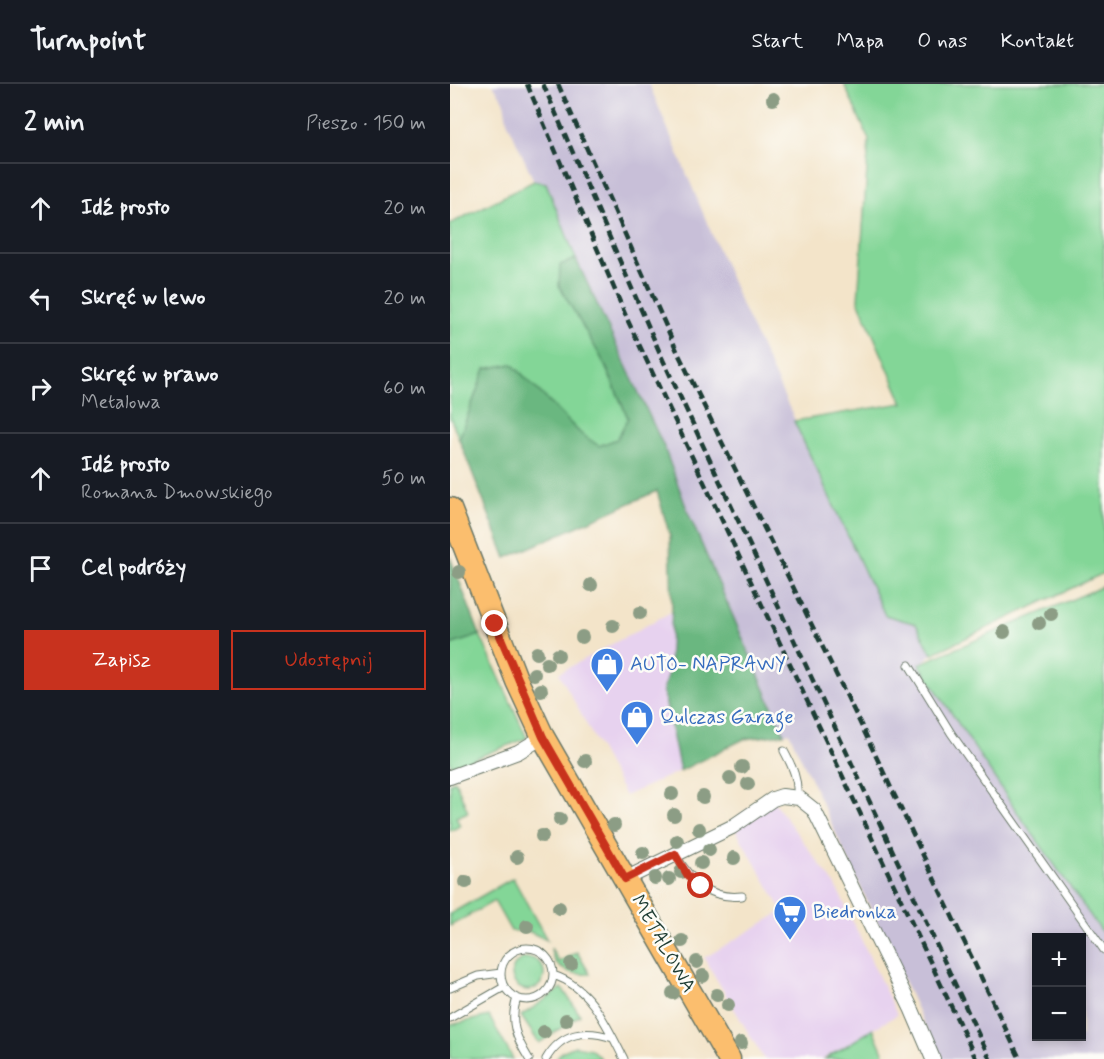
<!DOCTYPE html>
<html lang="pl">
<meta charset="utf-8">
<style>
body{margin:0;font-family:Mynerve,sans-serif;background:#20242c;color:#f1f3f6}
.controls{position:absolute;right:18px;bottom:18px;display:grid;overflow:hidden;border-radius:0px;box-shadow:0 3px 9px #0003}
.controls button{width:54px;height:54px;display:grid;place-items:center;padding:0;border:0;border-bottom:2px solid #363941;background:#171b24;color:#f1f3f6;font:30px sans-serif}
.stop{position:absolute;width:18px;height:18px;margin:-14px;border:4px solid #c8321e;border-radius:50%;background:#fff}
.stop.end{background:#c8321e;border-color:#fff;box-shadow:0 2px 6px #0008}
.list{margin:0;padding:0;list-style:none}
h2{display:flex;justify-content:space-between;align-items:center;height:78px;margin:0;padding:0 24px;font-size:26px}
h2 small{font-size:20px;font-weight:400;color:#9ea1a6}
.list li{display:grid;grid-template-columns:39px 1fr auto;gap:18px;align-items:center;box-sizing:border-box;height:90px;padding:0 24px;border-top:2px solid #363941}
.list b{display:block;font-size:22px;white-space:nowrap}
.list p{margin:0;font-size:20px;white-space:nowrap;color:#9ea1a6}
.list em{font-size:20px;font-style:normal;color:#9ea1a6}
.actions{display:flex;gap:12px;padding:18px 24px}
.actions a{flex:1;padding:14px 0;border:2px solid #c8321e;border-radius:0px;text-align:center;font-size:21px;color:#c8321e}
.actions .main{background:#c8321e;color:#fff}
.icon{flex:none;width:33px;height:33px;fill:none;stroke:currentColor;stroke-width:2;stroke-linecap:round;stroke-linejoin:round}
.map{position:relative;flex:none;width:654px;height:975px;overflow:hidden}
header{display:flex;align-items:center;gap:36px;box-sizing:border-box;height:84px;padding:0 30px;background:#171b24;border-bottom:2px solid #363941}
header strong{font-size:28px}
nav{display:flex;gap:33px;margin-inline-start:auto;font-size:21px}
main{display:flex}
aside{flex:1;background:#171b24}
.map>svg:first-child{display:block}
</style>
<header>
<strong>Turnpoint</strong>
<nav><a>Start</a><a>Mapa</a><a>O nas</a><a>Kontakt</a></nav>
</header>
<main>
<aside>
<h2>2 min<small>Pieszo · 150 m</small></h2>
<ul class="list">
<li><svg class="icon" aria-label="ahead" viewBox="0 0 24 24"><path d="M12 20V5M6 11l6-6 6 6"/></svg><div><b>Idź prosto</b></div><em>20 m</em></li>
<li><svg class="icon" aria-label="left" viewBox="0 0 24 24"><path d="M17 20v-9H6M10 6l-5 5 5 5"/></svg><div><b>Skręć w lewo</b></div><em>20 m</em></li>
<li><svg class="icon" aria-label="right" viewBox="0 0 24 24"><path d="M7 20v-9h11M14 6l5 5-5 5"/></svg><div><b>Skręć w prawo</b><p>Metalowa</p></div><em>60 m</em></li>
<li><svg class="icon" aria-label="ahead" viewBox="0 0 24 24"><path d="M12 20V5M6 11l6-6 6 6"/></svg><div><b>Idź prosto</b><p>Romana Dmowskiego</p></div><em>50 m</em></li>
<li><svg class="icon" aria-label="arrive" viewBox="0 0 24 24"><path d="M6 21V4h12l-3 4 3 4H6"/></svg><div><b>Cel podróży</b></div></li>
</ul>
<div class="actions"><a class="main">Zapisz</a><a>Udostępnij</a></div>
</aside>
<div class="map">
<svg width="654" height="975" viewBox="0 0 654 975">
<rect width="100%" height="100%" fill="#fdfcf7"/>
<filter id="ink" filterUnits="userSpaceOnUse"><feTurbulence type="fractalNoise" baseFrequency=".0167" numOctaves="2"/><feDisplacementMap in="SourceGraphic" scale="12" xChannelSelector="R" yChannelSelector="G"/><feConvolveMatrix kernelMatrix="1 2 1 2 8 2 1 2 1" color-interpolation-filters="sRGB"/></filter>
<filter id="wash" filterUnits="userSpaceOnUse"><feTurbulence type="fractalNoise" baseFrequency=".008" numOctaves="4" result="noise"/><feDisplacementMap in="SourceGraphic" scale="24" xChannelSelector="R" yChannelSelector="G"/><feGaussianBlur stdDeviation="1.35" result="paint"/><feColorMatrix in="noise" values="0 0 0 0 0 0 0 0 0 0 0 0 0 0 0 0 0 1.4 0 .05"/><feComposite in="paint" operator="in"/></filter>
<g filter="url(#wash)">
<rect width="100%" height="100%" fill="#f3e4c9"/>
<path fill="#e7d2ef" d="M223 527 219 586 213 606 230 687 175 712 109 589Z
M318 710 386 802 447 931 373 975H314L254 874 333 827 281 738Z"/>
<path fill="#c8bfd8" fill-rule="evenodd" d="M43 0H199L292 222 435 530 466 540 482 570 469 581 563 722 654 851V975H490L339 648 334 650 239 431 214 363 126 175 96 99 84 97 57 37 54 18ZM586 854H632V952H586Z"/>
<path fill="#83d697" stroke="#518a66" stroke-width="1.5" d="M394 0H654V489L482 570 466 540 435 531 344 337 453 319 408 216 419 56Z
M84 97 96 99 126 175 110 181 178 334 167 355 149 362 130 349 62 280 35 285 9 355 0 333V140Z
M654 502V851L563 722 469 580Z
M30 551 77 654 3 683 0 678V561Z
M5 696 18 728 6 733 10 742 0 747V699Z
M63 794 97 856 78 847H61L44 817 0 842V830Z
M101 864 109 878 127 868 140 890C122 891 102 886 101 864Z
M62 890a16 16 0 1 1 32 0a16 16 0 1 1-32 0Z
M112 904 130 931 89 959 71 932Z
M39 932 63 975H0V941Z
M423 945 436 975H375Z
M125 962 141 965 151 975H106L111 968Z"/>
<path fill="#6ab780" stroke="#447a5a" stroke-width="1.5" d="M126 175 214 363 239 431 334 650 294 655 230 687 213 606 219 586 222 524 220 452 207 407 56 474 9 355 35 285 62 280 130 349 149 362 167 355 178 334 155 280 109 202 110 181Z
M0 473 30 551 0 561Z"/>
</g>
<g filter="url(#ink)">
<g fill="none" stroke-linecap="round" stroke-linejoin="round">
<g stroke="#697768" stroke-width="9">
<path id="service" d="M459 581 501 649 654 866
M334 667C342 682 349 696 347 714
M225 770C240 796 260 816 292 812
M51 890a26 26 0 1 1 52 0a26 26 0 1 1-52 0Z
M103 891C141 903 157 942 174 975
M0 904 28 892 51 889
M67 914C59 938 66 954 79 975
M0 934 54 903
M96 975C112 948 135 945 163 954"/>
</g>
<g stroke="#697768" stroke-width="16">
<path id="minor" d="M0 693 68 668 93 653
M175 795 282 743 323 715 332 712 349 714 364 726 462 926 483 975"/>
</g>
<g stroke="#697768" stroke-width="25">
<path id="primary" d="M0 425 67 597 93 653 279 975"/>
</g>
<use href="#service" stroke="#fff" stroke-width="7"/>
<use href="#minor" stroke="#fff" stroke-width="14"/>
<use href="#primary" stroke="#fbbe6e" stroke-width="22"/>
<path stroke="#1f3d34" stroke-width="4.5" stroke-dasharray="9 4.5" stroke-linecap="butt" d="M77 0 178 237 526 975
M93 0 213 276 540 975
M108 0 228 269 413 645 570 975"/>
</g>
<g fill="#8c9d85">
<circle cx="323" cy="15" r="7"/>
<circle cx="9" cy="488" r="7"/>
<circle cx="141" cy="501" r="7"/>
<circle cx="190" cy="529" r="7"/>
<circle cx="601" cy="530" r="7"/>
<circle cx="589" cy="539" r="7"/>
<circle cx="163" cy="542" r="7"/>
<circle cx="554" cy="548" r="7"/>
<circle cx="132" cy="553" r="7"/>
<circle cx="87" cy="569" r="7"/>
<circle cx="108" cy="571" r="7"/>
<circle cx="97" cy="580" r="7"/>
<circle cx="84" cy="590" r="7"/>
<circle cx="91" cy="606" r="7"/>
<circle cx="135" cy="677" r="7"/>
<circle cx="292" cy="683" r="7"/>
<circle cx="280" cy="694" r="7"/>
<circle cx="298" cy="700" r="7"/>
<circle cx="222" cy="710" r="7"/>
<circle cx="253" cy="713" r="7"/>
<circle cx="224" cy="731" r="7"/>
<circle cx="110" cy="735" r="7"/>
<circle cx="164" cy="741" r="7"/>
<circle cx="249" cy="745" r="7"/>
<circle cx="92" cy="752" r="7"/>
<circle cx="227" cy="757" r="7"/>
<circle cx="259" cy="766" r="7"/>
<circle cx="193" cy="769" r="7"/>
<circle cx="67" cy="773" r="7"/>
<circle cx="284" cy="774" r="7"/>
<circle cx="251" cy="779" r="7"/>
<circle cx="231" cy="788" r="7"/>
<circle cx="205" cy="794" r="7"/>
<circle cx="219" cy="795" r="7"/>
<circle cx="16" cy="798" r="7"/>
<circle cx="109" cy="824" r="7"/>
<circle cx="77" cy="842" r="7"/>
<circle cx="232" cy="857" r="7"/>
<circle cx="247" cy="878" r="7"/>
<circle cx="121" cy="880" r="7"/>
<circle cx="253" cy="892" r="7"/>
<circle cx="223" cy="909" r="7"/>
<circle cx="267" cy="911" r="7"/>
<circle cx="278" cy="921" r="7"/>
<circle cx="116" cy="936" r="7"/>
<circle cx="94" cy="948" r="7"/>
<circle cx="291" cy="959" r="7"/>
</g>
</g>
<g fill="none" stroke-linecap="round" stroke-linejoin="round" filter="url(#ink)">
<path stroke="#c8321e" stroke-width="8" d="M45 540 93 653 175 795 225 770 238 792 251 802"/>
</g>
<defs>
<g id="shop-pin" transform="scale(1.725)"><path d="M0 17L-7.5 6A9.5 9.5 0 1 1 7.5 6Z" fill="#3f7fe0" stroke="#fdfcf7"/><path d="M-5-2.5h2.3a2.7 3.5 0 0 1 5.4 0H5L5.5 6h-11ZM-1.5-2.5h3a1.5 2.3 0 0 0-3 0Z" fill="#fff"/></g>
<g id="supermarket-pin" transform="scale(1.725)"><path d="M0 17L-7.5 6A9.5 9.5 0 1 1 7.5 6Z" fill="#3f7fe0" stroke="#fdfcf7"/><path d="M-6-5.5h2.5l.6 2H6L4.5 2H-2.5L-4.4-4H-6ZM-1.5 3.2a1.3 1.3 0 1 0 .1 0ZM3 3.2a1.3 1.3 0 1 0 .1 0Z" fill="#fff"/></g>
</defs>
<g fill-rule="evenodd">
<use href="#shop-pin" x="157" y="580"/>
<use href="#shop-pin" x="187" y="633"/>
<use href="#supermarket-pin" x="340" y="828"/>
</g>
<g text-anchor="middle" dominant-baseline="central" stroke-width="5" stroke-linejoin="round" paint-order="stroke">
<g font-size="20" fill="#366cbe" stroke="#fdfcf7" text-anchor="start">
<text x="180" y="580">AUTO- NAPRAWY</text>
<text x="210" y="633">Qulczas Garage</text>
<text x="363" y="828">Biedronka</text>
</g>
<g font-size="20" fill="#1f3d34" stroke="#fdfcf7">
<text transform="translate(213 860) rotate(60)">METALOWA</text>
</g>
</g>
</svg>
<div class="controls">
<button>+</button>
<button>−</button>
</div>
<div class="stop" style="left:251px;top:802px"></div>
<div class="stop end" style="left:45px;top:540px"></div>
</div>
</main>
